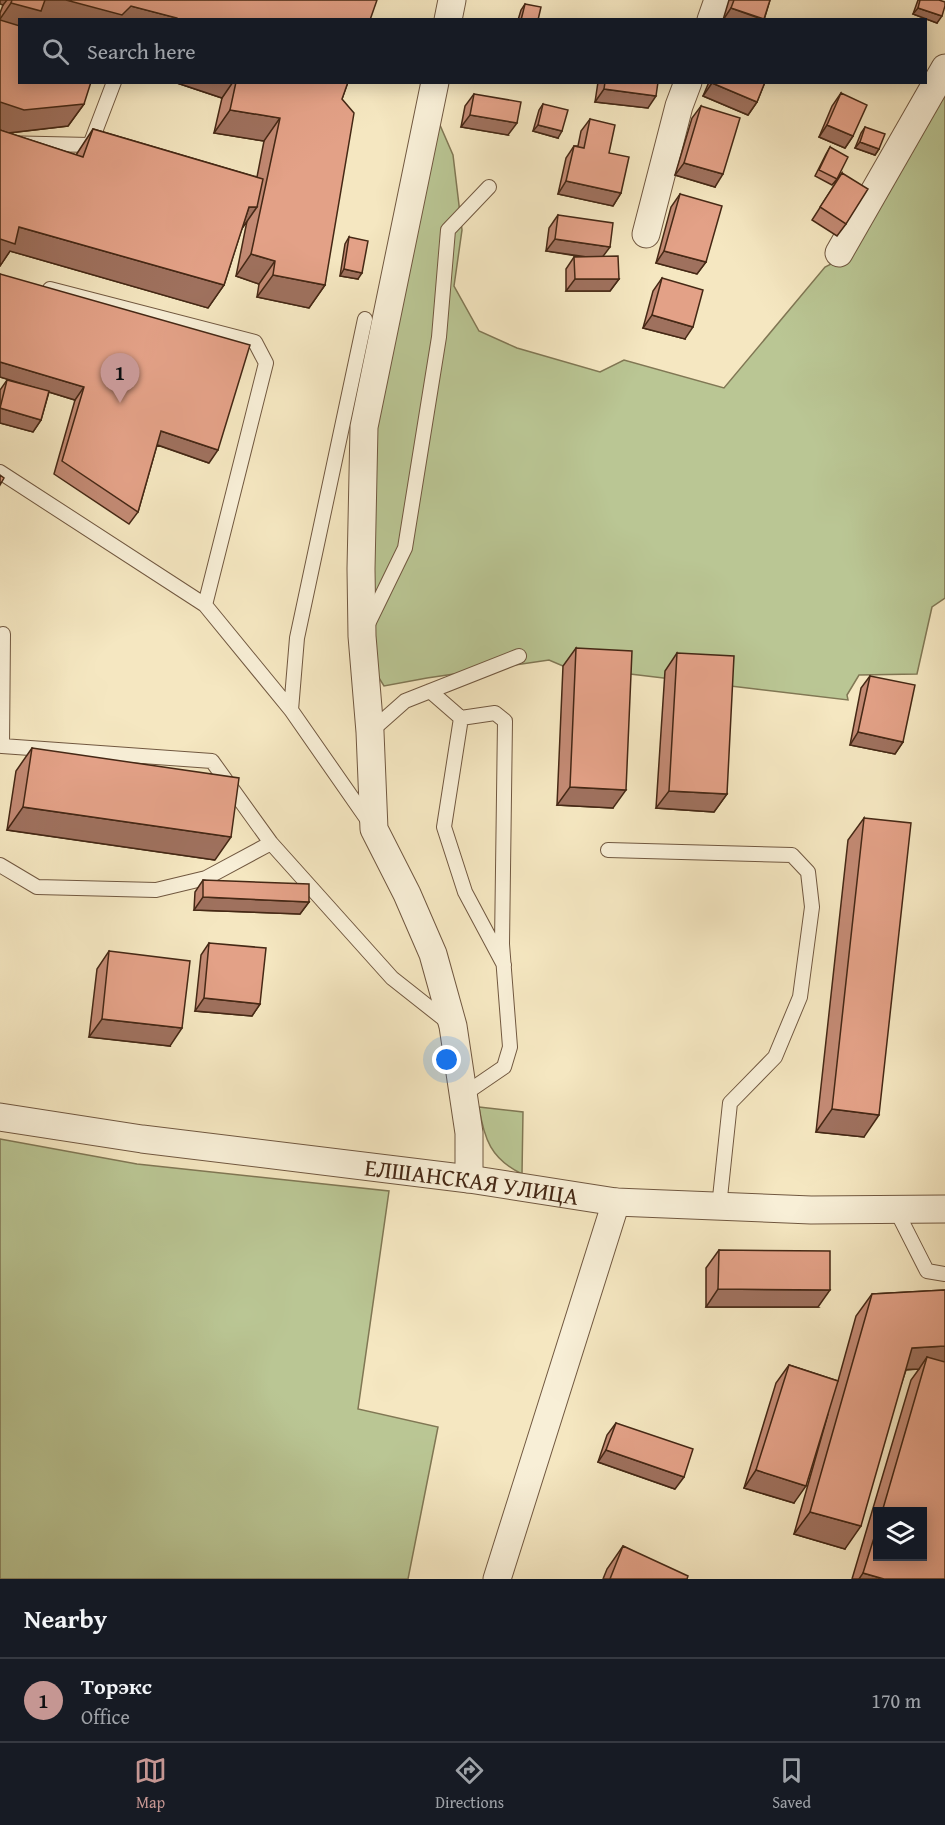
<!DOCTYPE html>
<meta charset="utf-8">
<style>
body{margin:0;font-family:"Gentium Book Plus",serif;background:#242831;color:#f1f3f6}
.controls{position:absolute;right:18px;bottom:18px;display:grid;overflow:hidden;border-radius:0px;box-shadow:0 3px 15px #0003}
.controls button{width:54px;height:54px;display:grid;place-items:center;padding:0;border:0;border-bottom:2px solid #363941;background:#171b24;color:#f1f3f6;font:30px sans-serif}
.you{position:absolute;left:447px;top:1060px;width:21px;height:21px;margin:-15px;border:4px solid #fff;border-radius:50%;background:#1a73e8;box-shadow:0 0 0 9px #1a73e833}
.badge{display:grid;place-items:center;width:39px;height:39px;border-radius:50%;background:#c59692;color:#111;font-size:20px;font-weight:700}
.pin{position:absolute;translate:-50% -50px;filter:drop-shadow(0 2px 3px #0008)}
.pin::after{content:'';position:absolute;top:32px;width:21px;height:18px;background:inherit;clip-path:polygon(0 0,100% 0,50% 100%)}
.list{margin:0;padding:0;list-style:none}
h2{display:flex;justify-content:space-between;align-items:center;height:78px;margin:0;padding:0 24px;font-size:26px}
h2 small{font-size:20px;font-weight:400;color:#9ea1a6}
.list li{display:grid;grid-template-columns:39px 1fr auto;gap:18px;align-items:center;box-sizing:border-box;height:84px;padding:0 24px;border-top:2px solid #363941}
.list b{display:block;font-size:22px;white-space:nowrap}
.list p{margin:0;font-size:20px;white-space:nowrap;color:#9ea1a6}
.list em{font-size:20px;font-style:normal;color:#9ea1a6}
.icon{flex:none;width:33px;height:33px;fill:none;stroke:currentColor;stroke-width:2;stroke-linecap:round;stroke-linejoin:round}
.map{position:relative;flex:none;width:945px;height:1579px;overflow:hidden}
.search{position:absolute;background:#171b24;box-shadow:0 3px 15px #0003;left:18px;right:18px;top:18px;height:66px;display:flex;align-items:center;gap:15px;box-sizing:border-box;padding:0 21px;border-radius:0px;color:#9ea1a6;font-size:22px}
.sheet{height:162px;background:#171b24}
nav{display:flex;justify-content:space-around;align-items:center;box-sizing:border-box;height:84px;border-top:2px solid #363941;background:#171b24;font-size:16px;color:#9ea1a6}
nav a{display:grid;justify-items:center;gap:3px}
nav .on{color:#c59692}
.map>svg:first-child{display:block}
</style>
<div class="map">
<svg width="945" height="1579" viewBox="0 0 945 1579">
<rect width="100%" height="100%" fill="#f5e7c1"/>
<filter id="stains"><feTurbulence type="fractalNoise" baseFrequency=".00333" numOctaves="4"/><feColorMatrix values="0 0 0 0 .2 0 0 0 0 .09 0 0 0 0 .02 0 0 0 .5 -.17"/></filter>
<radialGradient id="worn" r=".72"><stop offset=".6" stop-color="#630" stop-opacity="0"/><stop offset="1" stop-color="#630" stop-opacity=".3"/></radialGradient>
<path fill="#bac694" stroke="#807754" stroke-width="1.5" d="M945 82V598L932 607 917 674 859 675 847 695 848 700 563 666 549 660 427 678 384 686 374 670 372 429 436 116 453 155 462 230 454 286 479 331 517 348 600 372 624 360 724 388 825 267 843 258Z
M479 1107 523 1112 522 1174C491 1159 484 1139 479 1107Z
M0 1139 137 1164 389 1191 358 1409 438 1427 408 1579H0Z"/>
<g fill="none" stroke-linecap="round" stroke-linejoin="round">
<g stroke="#715840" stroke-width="16">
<path id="lane" d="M0 143 90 145 114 82
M50 289 255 342 266 363 205 605 291 710 369 822
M0 472 205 605
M367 626 405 548 439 337 448 230 489 187
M3 634 2 746 212 761 271 843 392 978 449 1023
M430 691 461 718
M291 710 297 638 365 319
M370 732 405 701 519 656
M608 850 792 855 808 872 812 907 800 997 775 1057 730 1103 719 1207
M0 865 37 887 156 890 206 878 271 843
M463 1095 504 1067 510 1047 502 944 505 721 495 713 461 718 444 827 465 892 504 965
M896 1210 927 1271 945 1274"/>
</g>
<g stroke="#715840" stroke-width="29">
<g id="street">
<path d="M448 20 452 0"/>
<path d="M711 20 718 0"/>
<path d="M435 82 364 427 361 569 362 636 370 732 374 829 407 894 433 954 453 1026 469 1133V1179"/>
<path d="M646 234 679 106 688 82"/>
<path d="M839 253 945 68"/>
<path id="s1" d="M0 1117 142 1139 469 1179 616 1202 811 1210 945 1209"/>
<path d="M497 1579 616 1202"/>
</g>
</g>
<use href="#lane" stroke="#f8efd7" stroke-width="14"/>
<use href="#street" stroke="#f8efd7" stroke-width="27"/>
</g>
<path fill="#c38a74" stroke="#452815" stroke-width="1.5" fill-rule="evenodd" d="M0 0H377L20 20 84 104 68 126 9 133 76 155 93 129 257 177 264 141 214 133 222 98 174 82H348L342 99 325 285 309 308 257 297 259 284 236 276 247 221 242 228 224 285 208 308 10 251 0 266V13L3 5Z
M729 0H770L764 20H723Z
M918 0H939L937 23 913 14Z
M525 4 538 20H518L521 10Z
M598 82H658L648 108 595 102Z
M709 82H765L757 102 748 115 703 96Z
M841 93 853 136 845 148 819 137 832 106Z
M474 94 508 135 461 127 465 106Z
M543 104 558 138 533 131 539 110Z
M701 106 715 187 675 175 692 118Z
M590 119 609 153 621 193 613 206 558 194 566 158 574 146H578L581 131Z
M865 127 879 149 875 155 855 148 861 133Z
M830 147 837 179 832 185 815 176 826 154Z
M842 173 846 224 837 236 812 220Z
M680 194 706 262 697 274 656 263 671 207Z
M558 215 603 256 619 279 610 291H566V269L574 257H583L546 251 549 228Z
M349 237 358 279 340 276 345 244Z
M0 274 209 463 157 445 138 512 129 524 54 474 75 400 49 392 41 420 33 432 0 423V390L7 380 34 387 0 377Z
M662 278 685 339 643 328 653 291Z
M576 648 613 808 557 805 563 666Z
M677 653 727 794 714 812 656 808 665 671Z
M870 676 903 742 895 754 850 745 861 688Z
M32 748 215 860 7 830 16 771Z
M864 818V1137L816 1132 848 840Z
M203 880 309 902 300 914 194 910 195 892Z
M209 943 260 1004 252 1016 195 1011 201 955Z
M109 951 170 1046 89 1037 97 969Z
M719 1250 818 1307H706V1268Z
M945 1290V1579H852L911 1380 919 1369 906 1370 845 1549 794 1534 828 1414 794 1503 744 1488 776 1383 789 1365 838 1381 856 1316 872 1294ZM878 1512H922L878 1557Z
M616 1423 675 1489 598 1462 607 1435Z
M623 1546 687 1579H603L607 1569Z"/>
<path fill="#9f715e" stroke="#452815" stroke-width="1.5" d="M0 0H7L3 5 0 4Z
M43 0H66L131 6 177 18 176 20H38L35 19V20H20V32L0 27V19L11 3Z
M731 8 764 20H723Z
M918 8 942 16 937 23 913 14Z
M174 82H233L222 98Z
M712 83 757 102 748 115 703 96Z
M604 89 656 96 648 108 595 102Z
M0 102 84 104 68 126 8 133 0 130Z
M230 110 280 118 264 141 214 133Z
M470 115 517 123 508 135 461 127Z
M538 125 562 131 558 138 533 131Z
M827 125 853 136 845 148 819 137Z
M860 142 879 149 875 155 855 148Z
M684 163 723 174 715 187 675 175Z
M566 181 621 193 613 206 558 194Z
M249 207H257L241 230Z
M19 227 224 285 208 308 10 251 0 266V239Z
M555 239 610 247 601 259 546 251Z
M664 251 706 262 697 274 656 263Z
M251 254 275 261 259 284 236 276Z
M344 269 362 273 358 279 340 276Z
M273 275 325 285 309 308 257 297Z
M575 279H619L610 291H566Z
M652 315 693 327 685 339 643 328Z
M0 362 84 387 75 400 0 377Z
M0 408 41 420 33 432 0 423Z
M161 431 218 450 209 463 152 443Z
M858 732 903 742 895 754 850 745Z
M570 787 626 790 613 808 557 805Z
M669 791 727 794 714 812 656 808Z
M23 807 231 837 215 860 7 830Z
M203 897 309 902 300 914 194 910Z
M204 998 260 1004 252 1016 195 1011Z
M102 1019 182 1028 170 1046 89 1037Z
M832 1109 879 1115 864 1137 816 1132Z
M718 1289 830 1290 818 1307H706Z
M945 1346V1368L927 1357 919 1369 896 1370 912 1348Z
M606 1450 684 1477 675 1489 598 1462Z
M756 1470 806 1486 794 1503 744 1488Z
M810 1512 861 1526 845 1549 794 1534Z
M863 1573 884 1579H859Z"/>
<path fill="#e3a187" stroke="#452815" stroke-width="1.5" d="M12 0H45L41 11 11 3Z
M66 0H377L370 20H177V18L131 6 122 15Z
M734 0H770L764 19 731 8Z
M920 0H939L945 2V6L942 16 918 8Z
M525 4 541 7 538 20H521Z
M0 20 20 26V82H91L84 104 24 110 0 102Z
M236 82H348L342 99 354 113 325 285 273 275 275 261 251 254 280 118 230 110Z
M605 82H658L656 96 604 89Z
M712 82H765L757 102 712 83Z
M841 93 867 105 853 136 827 125Z
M474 94 521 102 517 123 470 115Z
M543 104 568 110 562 131 538 125Z
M701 106 740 118 723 174 684 163Z
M590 119 615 125 609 153 629 157 621 193 566 181 574 146 584 148Z
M865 127 885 134 879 149 860 142Z
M93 129 263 179 257 207H249L224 285 19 227 15 244 0 239V130L83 157Z
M830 147 848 157 837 179 819 170Z
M842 173 868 189 846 224 820 207Z
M680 194 722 206 706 262 664 251Z
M558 215 613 223 610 247 555 239Z
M349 237 368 241 362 273 344 269Z
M618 256 619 279H575L574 257Z
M0 274 250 345 218 450 161 431 138 512 62 461 84 387 0 362Z
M662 278 703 290 693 327 652 315Z
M7 380 49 391 41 420 0 408Z
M0 475 4 478 0 485Z
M576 648 632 651 626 790 570 787Z
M677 653 734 656 727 794 669 791Z
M870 676 915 685 903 742 858 732Z
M32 748 239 778 231 837 23 807Z
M864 818 911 823 879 1115 832 1109Z
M203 880 309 884V902L203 897Z
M209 943 266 948 260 1004 204 998Z
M109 951 190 961 182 1028 102 1019Z
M719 1250 830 1251V1290L718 1289Z
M945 1290V1346L912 1348 861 1526 810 1512 872 1294Z
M927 1357 945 1362V1579H884L863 1573 878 1525V1557H922V1512H882Z
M789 1365 838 1381 806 1486 756 1470Z
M616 1423 693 1449 684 1477 606 1450Z
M623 1546 688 1576 687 1579H610Z"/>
<g text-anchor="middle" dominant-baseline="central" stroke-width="5" stroke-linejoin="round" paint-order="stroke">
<g font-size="24" fill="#452815" stroke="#f8efd7">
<text stroke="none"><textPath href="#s1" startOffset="476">ЕЛШАНСКАЯ УЛИЦА</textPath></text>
</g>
</g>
<rect width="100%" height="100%" filter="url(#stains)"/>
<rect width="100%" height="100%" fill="url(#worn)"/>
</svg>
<div class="controls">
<button><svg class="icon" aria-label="layers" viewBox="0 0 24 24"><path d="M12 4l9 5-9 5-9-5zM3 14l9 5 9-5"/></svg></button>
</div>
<div class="you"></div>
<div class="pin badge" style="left:120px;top:403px">1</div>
<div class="search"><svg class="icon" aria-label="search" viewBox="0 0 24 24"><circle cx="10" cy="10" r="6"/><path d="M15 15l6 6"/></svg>Search here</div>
</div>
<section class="sheet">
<h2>Nearby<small></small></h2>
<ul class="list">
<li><span class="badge">1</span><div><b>Торэкс</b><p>Office</p></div><em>170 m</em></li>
</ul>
</section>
<nav>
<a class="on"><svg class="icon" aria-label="map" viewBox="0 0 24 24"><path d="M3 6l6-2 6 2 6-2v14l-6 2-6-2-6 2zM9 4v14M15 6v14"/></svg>Map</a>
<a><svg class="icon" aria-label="directions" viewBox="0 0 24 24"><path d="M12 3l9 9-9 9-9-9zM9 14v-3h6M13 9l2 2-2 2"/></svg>Directions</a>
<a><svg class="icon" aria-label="saved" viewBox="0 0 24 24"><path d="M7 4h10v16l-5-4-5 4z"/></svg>Saved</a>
</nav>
